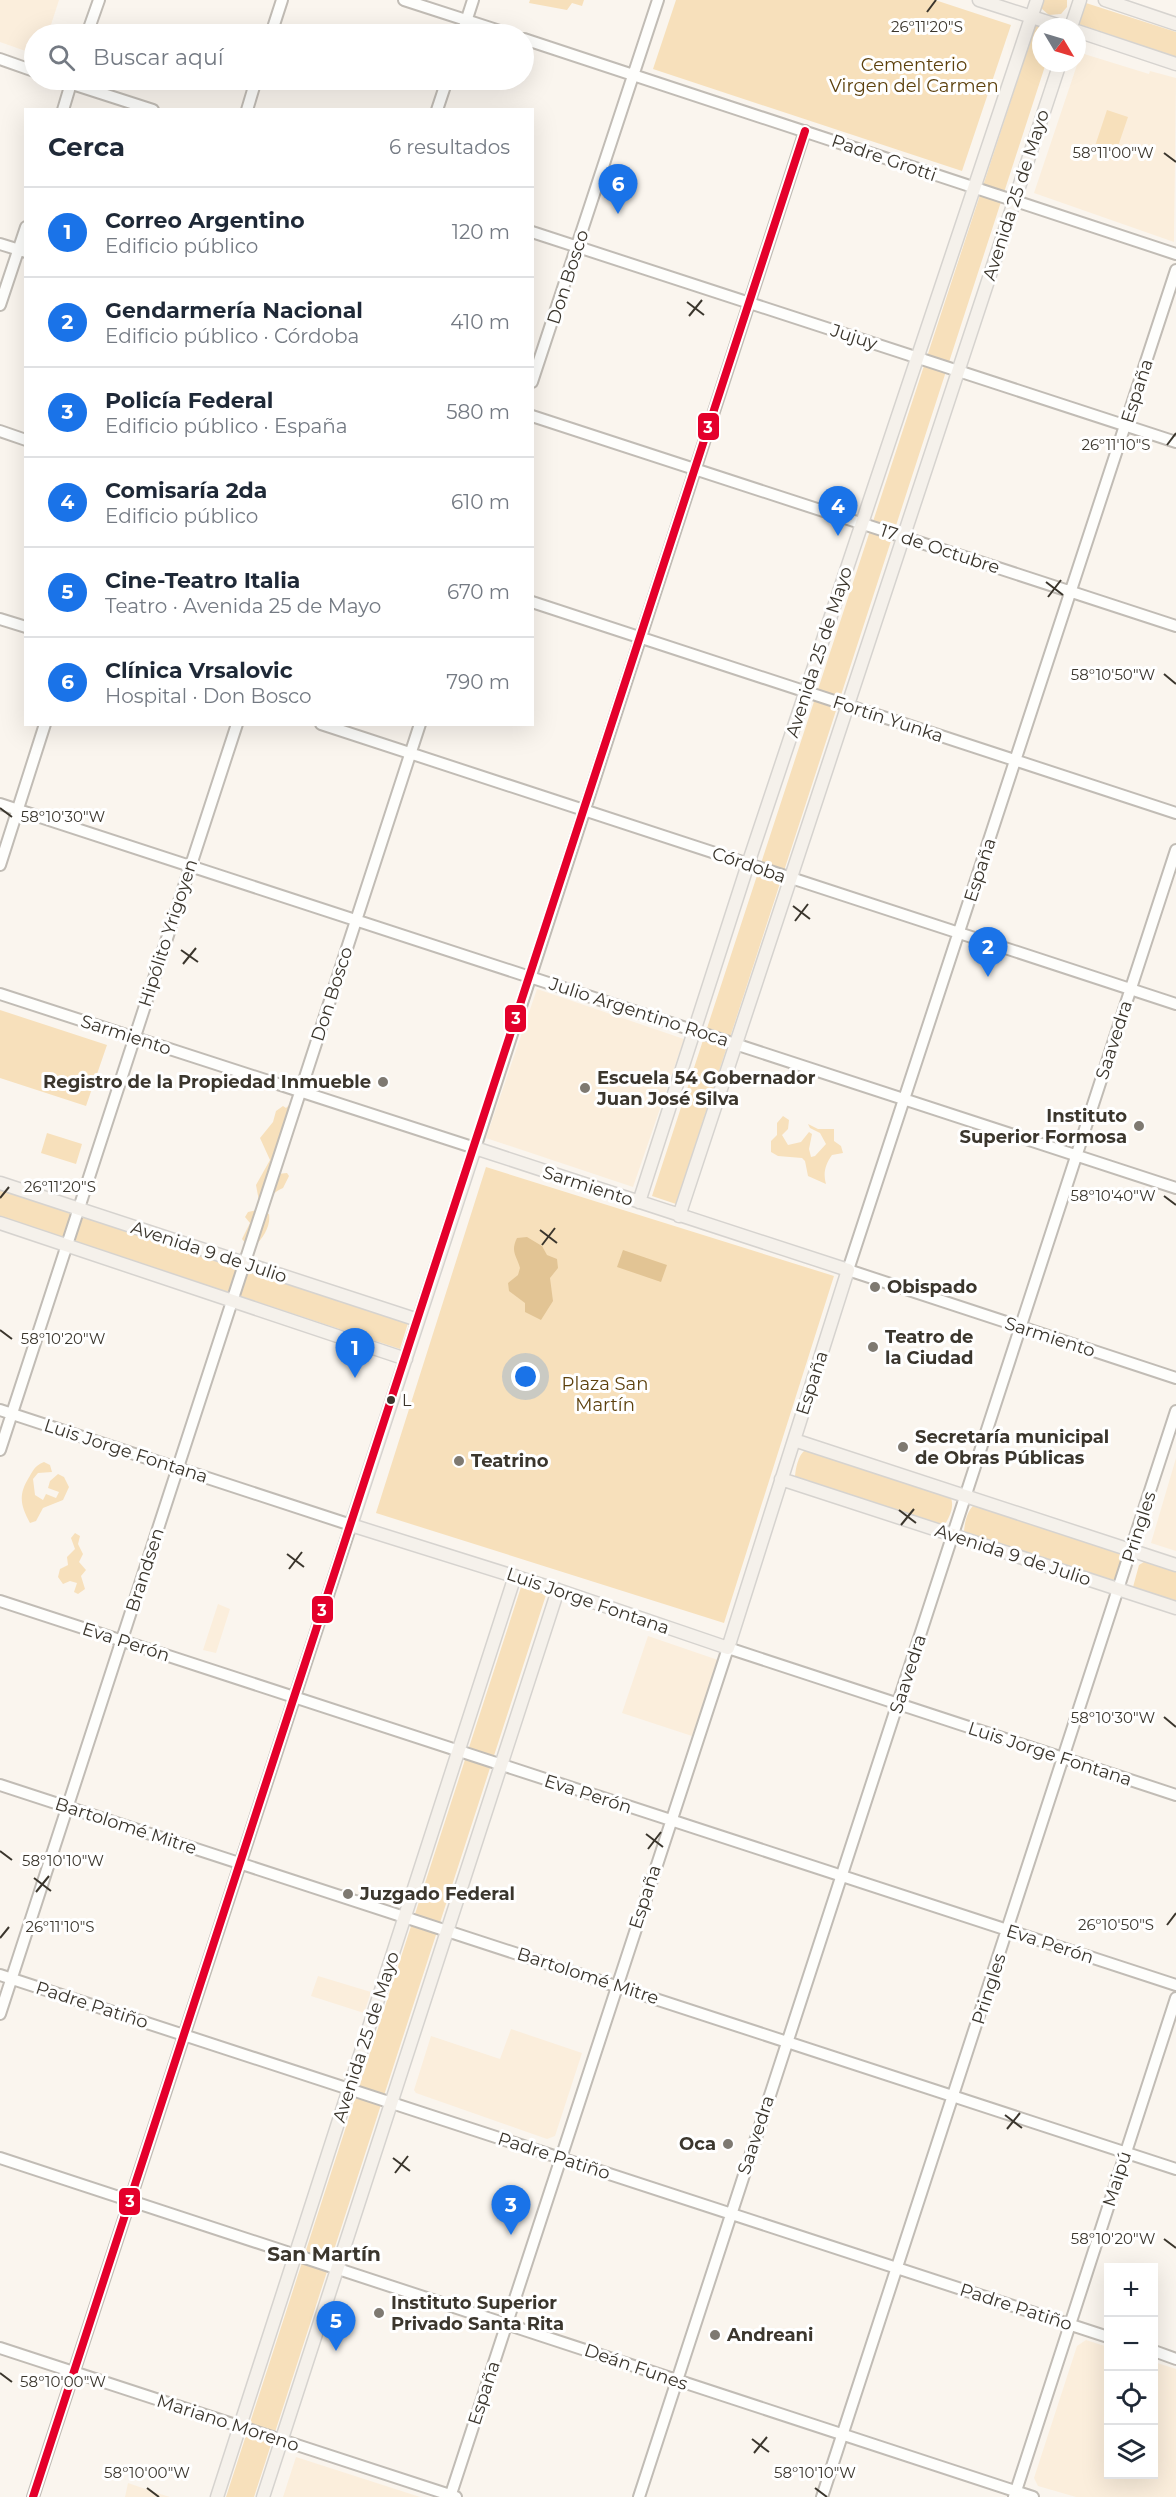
<!DOCTYPE html>
<html lang="es">
<meta charset="utf-8">
<style>
body{margin:0;font-family:Montserrat,sans-serif;background:#f2f2f3;color:#1f2937}
.controls{position:absolute;right:18px;bottom:18px;display:grid;overflow:hidden;border-radius:0px;box-shadow:0 6px 24px #0002}
.controls button{width:54px;height:54px;display:grid;place-items:center;padding:0;border:0;border-bottom:2px solid #e0e1e3;background:#fff;color:#1f2937;font:30px sans-serif}
.compass{position:absolute;left:1032px;top:18px;width:54px;height:54px;border-radius:50%;background:#fff;box-shadow:0 6px 24px #0002;rotate:128deg}
.you{position:absolute;left:526px;top:1377px;width:21px;height:21px;margin:-15px;border:4px solid #fff;border-radius:50%;background:#1a73e8;box-shadow:0 0 0 9px #1a73e833}
.badge{display:grid;place-items:center;width:39px;height:39px;border-radius:50%;background:#1a73e8;color:#fff;font-size:20px;font-weight:700}
.pin{position:absolute;translate:-50% -50px;filter:drop-shadow(0 2px 3px #0008)}
.pin::after{content:'';position:absolute;top:32px;width:21px;height:18px;background:inherit;clip-path:polygon(0 0,100% 0,50% 100%)}
.list{margin:0;padding:0;list-style:none}
h2{display:flex;justify-content:space-between;align-items:center;height:78px;margin:0;padding:0 24px;font-size:26px}
h2 small{font-size:20px;font-weight:400;color:#747a83}
.list li{display:grid;grid-template-columns:39px 1fr auto;gap:18px;align-items:center;box-sizing:border-box;height:90px;padding:0 24px;border-top:2px solid #e0e1e3}
.list b{display:block;font-size:22px;white-space:nowrap}
.list p{margin:0;font-size:20px;white-space:nowrap;color:#747a83}
.list em{font-size:20px;font-style:normal;color:#747a83}
.icon{flex:none;width:33px;height:33px;fill:none;stroke:currentColor;stroke-width:2;stroke-linecap:round;stroke-linejoin:round}
.map{position:relative;flex:none;width:1176px;height:2497px;overflow:hidden}
.search{position:absolute;background:#fff;box-shadow:0 6px 24px #0002;left:24px;top:24px;width:510px;height:66px;display:flex;align-items:center;gap:15px;box-sizing:border-box;padding:0 21px;border-radius:33px;color:#747a83;font-size:22px}
.panel{position:absolute;background:#fff;box-shadow:0 6px 24px #0002;left:24px;top:108px;width:510px;height:618px;border-radius:0px}
.map>svg:first-child{display:block}
</style>
<div class="map">
<svg width="1176" height="2497" viewBox="0 0 1176 2497">
<rect width="100%" height="100%" fill="#faf5ee"/>
<path fill="#fbeedc" d="M0 0H59L48 34H34V54L0 42Z
M1081 53 1149 74 1150 71 1176 78 1174 242 1034 193Z
M537 989 684 1039 633 1187 486 1138Z
M1176 1458V1551L1151 1543Z
M218 1604 230 1609 216 1653 203 1650Z
M648 1636 718 1660 692 1736 622 1713Z
M318 1976 371 1992 364 2013 311 1996Z
M511 2029 582 2053 555 2136 547 2139 416 2093 414 2090 431 2036 500 2059Z
M1086 2340 1108 2347V2474H1154V2362L1176 2369V2497H1076L1038 2486 1034 2478 1077 2346Z
M296 2457 420 2497H283Z
M128 2483 160 2494 170 2497H125Z"/>
<path fill="#f7e0bb" d="M530 0H584L582 6 572 3 567 10 529 3Z
M676 0H935L1011 25 962 171 653 69Z
M1042 0H1067V7L1061 14 1049 15 1042 9Z
M1086 3 1176 32V57L1078 24Z
M1036 24 1046 27H1041V63H1046L676 1204 652 1196Z
M1107 110 1128 117 1115 155 1094 149Z
M0 1010 107 1045 86 1106 0 1078Z
M292 1102 302 1104 277 1174 287 1173 289 1176 283 1188C274 1191 269 1201 259 1201L256 1185 270 1160 260 1138 273 1122 276 1111 283 1106 286 1108Z
M783 1116 789 1120 788 1129 782 1135 788 1145 801 1142 809 1132 812 1134 809 1149 811 1157 815 1156 826 1144 820 1133 810 1128 808 1124 818 1129H834V1141L841 1146 843 1153 832 1155C825 1165 823 1173 826 1184L808 1176 805 1161 802 1158 778 1156 771 1152V1141L777 1135V1123Z
M47 1133 82 1144 76 1164 41 1153Z
M486 1167 834 1276 724 1623 376 1513Z
M0 1189 408 1323 400 1349 0 1217Z
M257 1210 269 1214C271 1226 263 1238 255 1246H248L242 1239 250 1223 245 1217 248 1212Z
M805 1450 949 1494C956 1504 950 1518 943 1527L800 1481 795 1476C796 1467 798 1456 805 1450Z
M44 1462 50 1465 52 1472 38 1473 33 1479 35 1495 43 1500 46 1494 56 1498 59 1492 48 1488 50 1481 58 1474 64 1477 69 1487 63 1500 43 1508 36 1521 30 1523C21 1506 18 1496 28 1479 33 1471 34 1466 44 1462Z
M974 1505 1118 1549C1124 1560 1119 1573 1112 1582L969 1536 964 1531C965 1522 967 1511 974 1505Z
M75 1533 80 1536 78 1544 83 1554 79 1562 86 1570 81 1576 85 1589 78 1594 74 1592 77 1583 70 1581 63 1584 58 1577 60 1569 68 1565 67 1557 75 1549 71 1538Z
M1147 1560 1176 1569V1605L1138 1592 1133 1587 1139 1565Z
M521 1587 546 1595 254 2497H226Z"/>
<path fill="#e2c494" d="M527 1237 542 1246 547 1255 557 1259 558 1268 550 1278 553 1301 541 1320 525 1312V1303L509 1291 508 1283 518 1275 520 1268C517 1256 510 1252 517 1238Z
M623 1250 667 1265 661 1282 617 1267Z"/>
<g fill="none" stroke-linecap="round" stroke-linejoin="round">
<g stroke="#c1bcb5" stroke-width="14">
<path id="minor" d="M404 0 509 34
M87 34 99 0
M271 34 282 0
M462 34 473 0
M524 39 1176 254
M0 59 34 71
M60 80 153 110
M63 110 72 80
M247 110 256 80
M437 110 447 80
M532 232 1176 442
M0 244 26 252
M1176 270 848 1270 1176 1378
M0 305 26 227
M532 382 658 0
M532 416 1176 626
M0 431 26 440
M532 602 1176 813
M0 619 26 627
M321 724 1176 1004
M0 804 1176 1188
M0 865 45 724
M0 994 475 1148 805 131
M0 1410 351 1525 33 2497
M0 1450 237 724
M0 1601 1176 1985
M0 1785 1176 2169
M0 1975 1108 2337
M0 2014 420 724
M0 2158 1033 2497
M0 2348 456 2497
M1154 2351 1176 2359
M450 2497 728 1648 1176 1795
M639 2497 1176 850
M822 2497 1176 1411
M1014 2497 1176 1998"/>
</g>
<g stroke="#d6d3cf" stroke-width="15">
<path id="major" d="M979 0 1063 27
M1105 0 1176 24
M1071 27 1080 0
M1077 31 1176 64
M475 1148 848 1270 728 1648 558 1590 351 1525Z
M0 1183 418 1320
M639 1202 748 864 1037 0
M679 1216 1060 63
M0 1223 406 1359
M794 1440 1176 1565
M781 1479 1176 1608
M217 2497 515 1576
M263 2497 558 1590"/>
</g>
<use href="#minor" stroke="#fefefc" stroke-width="10"/>
<use href="#major" stroke="#f5f1eb" stroke-width="12"/>
<g stroke="#fff" stroke-width="12">
<path id="bus-1" d="M33 2497 805 131"/>
</g>
<use href="#bus-1" stroke="#e4002b" stroke-width="8"/>
</g>
<path fill="none" stroke="#3b362d" stroke-width="2" d="M927 12 936 0M1164 153 1176 162M687 302 704 315M689 316 702 300M1167 445 1176 433M1046 582 1063 595M1048 597 1061 580M1164 674 1176 684M0 808 12 817M793 906 810 919M795 921 808 904M181 950 198 962M183 964 196 948M1164 1196 1176 1205M0 1198 9 1187M540 1230 557 1243M542 1245 555 1228M0 1330 12 1339M899 1510 916 1523M901 1525 914 1509M287 1554 304 1567M289 1569 302 1552M1164 1717 1176 1727M646 1834 663 1847M648 1849 661 1832M0 1851 12 1860M34 1878 51 1891M36 1892 49 1876M1167 1925 1176 1913M0 1938 9 1927M1005 2115 1022 2128M1007 2129 1020 2113M393 2158 410 2171M395 2173 408 2156M1164 2239 1176 2248M0 2373 12 2382M752 2439 769 2452M754 2453 767 2437M147 2488 159 2497M815 2488 827 2497"/>
<g fill="#7e7971" stroke="#fff" stroke-width="2">
<circle cx="383" cy="1082" r="6"/>
<circle cx="585" cy="1088" r="6"/>
<circle cx="1139" cy="1126" r="6"/>
<circle cx="875" cy="1287" r="6"/>
<circle cx="873" cy="1347" r="6"/>
<circle cx="903" cy="1447" r="6"/>
<circle cx="459" cy="1461" r="6"/>
<circle cx="348" cy="1894" r="6"/>
<circle cx="728" cy="2144" r="6"/>
<circle cx="379" cy="2313" r="6"/>
<circle cx="715" cy="2335" r="6"/>
</g>
<circle fill="#3b362d" stroke="#fff" stroke-width="2" cx="391" cy="1400" r="5"/>
<g text-anchor="middle" dominant-baseline="central" stroke-width="6" stroke-linejoin="round" paint-order="stroke">
<g font-size="16" fill="#3b362d" stroke="#fff" text-anchor="start">
<text x="402" y="1400">L</text>
</g>
<g font-size="18" fill="#5d410d" stroke="#fff">
<text x="914" y="65">Cementerio<tspan x="914" dy="21">Virgen del Carmen</tspan></text>
<text x="605" y="1384">Plaza San<tspan x="605" dy="21">Martín</tspan></text>
</g>
<g font-size="18" fill="#3b362d" stroke="#fff">
<text transform="translate(884 158) rotate(19)">Padre Grotti</text>
<text transform="translate(1016 195) rotate(-72)">Avenida 25 de Mayo</text>
<text transform="translate(568 277) rotate(-72)">Don Bosco</text>
<text transform="translate(854 337) rotate(18)">Jujuy</text>
<text transform="translate(1137 391) rotate(-72)">España</text>
<text transform="translate(940 549) rotate(18)">17 de Octubre</text>
<text transform="translate(819 652) rotate(-72)">Avenida 25 de Mayo</text>
<text transform="translate(888 719) rotate(18)">Fortín Yunka</text>
<text transform="translate(749 865) rotate(19)">Córdoba</text>
<text transform="translate(980 870) rotate(-72)">España</text>
<text transform="translate(168 933) rotate(-72)">Hipólito Yrigoyen</text>
<text transform="translate(332 994) rotate(-72)">Don Bosco</text>
<text transform="translate(639 1012) rotate(18)">Julio Argentino Roca</text>
<text transform="translate(126 1035) rotate(18)">Sarmiento</text>
<text transform="translate(1114 1040) rotate(-72)">Saavedra</text>
<text transform="translate(588 1186) rotate(18)">Sarmiento</text>
<text transform="translate(209 1252) rotate(18)">Avenida 9 de Julio</text>
<text transform="translate(1050 1337) rotate(18)">Sarmiento</text>
<text transform="translate(812 1383) rotate(-72)">España</text>
<text transform="translate(126 1451) rotate(18)">Luis Jorge Fontana</text>
<text transform="translate(1139 1527) rotate(-72)">Pringles</text>
<text transform="translate(1013 1555) rotate(18)">Avenida 9 de Julio</text>
<text transform="translate(145 1570) rotate(-72)">Brandsen</text>
<text transform="translate(588 1601) rotate(19)">Luis Jorge Fontana</text>
<text transform="translate(126 1642) rotate(18)">Eva Perón</text>
<text transform="translate(908 1674) rotate(-72)">Saavedra</text>
<text transform="translate(1050 1754) rotate(18)">Luis Jorge Fontana</text>
<text transform="translate(588 1794) rotate(18)">Eva Perón</text>
<text transform="translate(126 1826) rotate(18)">Bartolomé Mitre</text>
<text transform="translate(645 1897) rotate(-72)">España</text>
<text transform="translate(1050 1944) rotate(18)">Eva Perón</text>
<text transform="translate(588 1976) rotate(18)">Bartolomé Mitre</text>
<text transform="translate(989 1989) rotate(-72)">Pringles</text>
<text transform="translate(92 2005) rotate(18)">Padre Patiño</text>
<text transform="translate(366 2037) rotate(-72)">Avenida 25 de Mayo</text>
<text transform="translate(756 2135) rotate(-72)">Saavedra</text>
<text transform="translate(554 2156) rotate(18)">Padre Patiño</text>
<text transform="translate(1117 2179) rotate(-72)">Maipú</text>
<text transform="translate(1016 2307) rotate(18)">Padre Patiño</text>
<text transform="translate(636 2367) rotate(19)">Deán Funes</text>
<text transform="translate(484 2393) rotate(-72)">España</text>
<text transform="translate(228 2423) rotate(18)">Mariano Moreno</text>
</g>
<g font-size="18" font-weight="bold" fill="#3b362d" stroke="#fff" text-anchor="start">
<text x="597" y="1078">Escuela 54 Gobernador<tspan x="597" dy="21">Juan José Silva</tspan></text>
<text x="371" y="1082" text-anchor="end">Registro de la Propiedad Inmueble</text>
<text x="1127" y="1116" text-anchor="end">Instituto<tspan x="1127" dy="21">Superior Formosa</tspan></text>
<text x="887" y="1287">Obispado</text>
<text x="885" y="1337">Teatro de<tspan x="885" dy="21">la Ciudad</tspan></text>
<text x="915" y="1437">Secretaría municipal<tspan x="915" dy="21">de Obras Públicas</tspan></text>
<text x="471" y="1461">Teatrino</text>
<text x="360" y="1894">Juzgado Federal</text>
<text x="716" y="2144" text-anchor="end">Oca</text>
<text x="391" y="2303">Instituto Superior<tspan x="391" dy="21">Privado Santa Rita</tspan></text>
<text x="727" y="2335">Andreani</text>
</g>
<g font-size="20" font-weight="bold" fill="#3b362d" stroke="#fff">
<text x="324" y="2254">San Martín</text>
</g>
</g>
<g font-size="15" text-anchor="middle" fill="#3b362d" stroke="#fff" stroke-width="6" stroke-linejoin="round" paint-order="stroke">
<text x="927" y="32">26°11'20"S</text>
<text x="1113" y="158">58°11'00"W</text>
<text x="1116" y="450">26°11'10"S</text>
<text x="1113" y="680">58°10'50"W</text>
<text x="63" y="822">58°10'30"W</text>
<text x="60" y="1192">26°11'20"S</text>
<text x="1113" y="1201">58°10'40"W</text>
<text x="63" y="1344">58°10'20"W</text>
<text x="1113" y="1723">58°10'30"W</text>
<text x="63" y="1866">58°10'10"W</text>
<text x="1116" y="1930">26°10'50"S</text>
<text x="60" y="1932">26°11'10"S</text>
<text x="1113" y="2244">58°10'20"W</text>
<text x="63" y="2387">58°10'00"W</text>
<text x="147" y="2478">58°10'00"W</text>
<text x="815" y="2478">58°10'10"W</text>
</g>
<g stroke="#fff" stroke-width="2">
<rect x="697" y="412" width="23" height="29" rx="6" fill="#e4002b"/>
<rect x="504" y="1004" width="23" height="29" rx="6" fill="#e4002b"/>
<rect x="311" y="1595" width="23" height="29" rx="6" fill="#e4002b"/>
<rect x="118" y="2187" width="23" height="29" rx="6" fill="#e4002b"/>
</g>
<g font-size="16" text-anchor="middle" font-weight="bold" fill="#fff">
<text x="708" y="433">3</text>
<text x="516" y="1024">3</text>
<text x="322" y="1616">3</text>
<text x="130" y="2207">3</text>
</g>
</svg>
<div class="controls">
<button>+</button>
<button>−</button>
<button><svg class="icon" aria-label="locate" viewBox="0 0 24 24"><circle cx="12" cy="12" r="6"/><path d="M12 2v4M12 18v4M2 12h4M18 12h4"/></svg></button>
<button><svg class="icon" aria-label="layers" viewBox="0 0 24 24"><path d="M12 4l9 5-9 5-9-5zM3 14l9 5 9-5"/></svg></button>
</div>
<svg class="compass" viewBox="-18 -18 36 36"><path d="M0-13l5 13h-10z" fill="#e53935"/><path d="M0 13l5-13h-10z" fill="#747a83"/></svg>
<div class="you"></div>
<div class="pin badge" style="left:355px;top:1378px">1</div>
<div class="pin badge" style="left:988px;top:977px">2</div>
<div class="pin badge" style="left:511px;top:2235px">3</div>
<div class="pin badge" style="left:838px;top:536px">4</div>
<div class="pin badge" style="left:336px;top:2351px">5</div>
<div class="pin badge" style="left:618px;top:214px">6</div>
<div class="search"><svg class="icon" aria-label="search" viewBox="0 0 24 24"><circle cx="10" cy="10" r="6"/><path d="M15 15l6 6"/></svg>Buscar aquí</div>
<section class="panel">
<h2>Cerca<small>6 resultados</small></h2>
<ul class="list">
<li><span class="badge">1</span><div><b>Correo Argentino</b><p>Edificio público</p></div><em>120 m</em></li>
<li><span class="badge">2</span><div><b>Gendarmería Nacional</b><p>Edificio público · Córdoba</p></div><em>410 m</em></li>
<li><span class="badge">3</span><div><b>Policía Federal</b><p>Edificio público · España</p></div><em>580 m</em></li>
<li><span class="badge">4</span><div><b>Comisaría 2da</b><p>Edificio público</p></div><em>610 m</em></li>
<li><span class="badge">5</span><div><b>Cine-Teatro Italia</b><p>Teatro · Avenida 25 de Mayo</p></div><em>670 m</em></li>
<li><span class="badge">6</span><div><b>Clínica Vrsalovic</b><p>Hospital · Don Bosco</p></div><em>790 m</em></li>
</ul>
</section>
</div>
